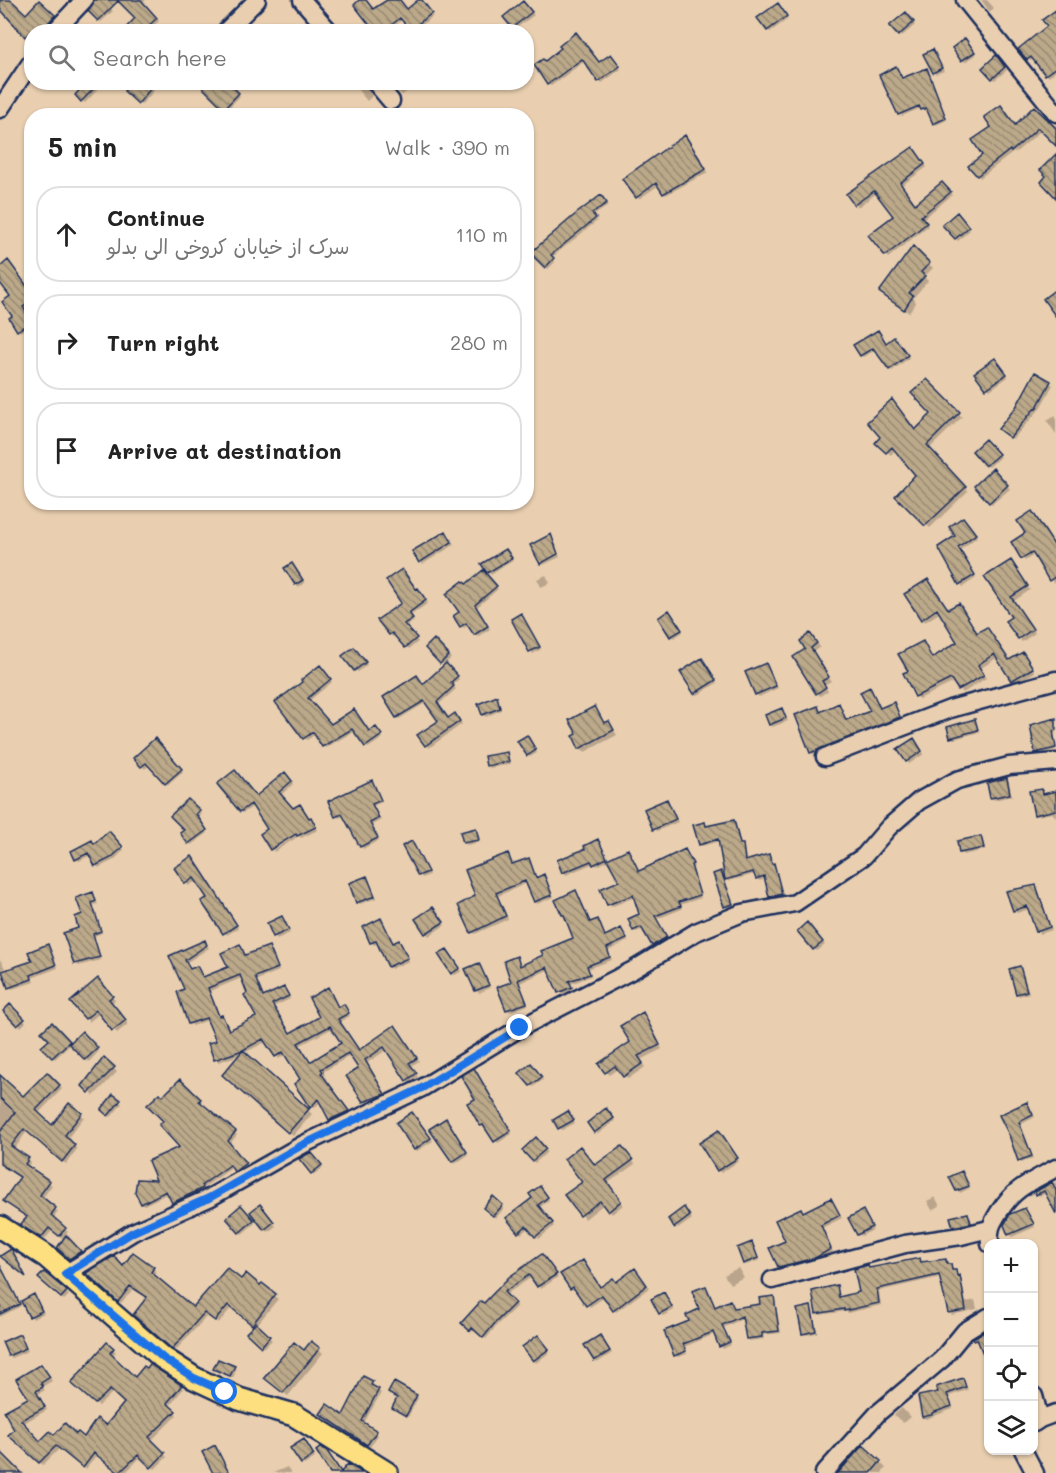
<!DOCTYPE html>
<meta charset="utf-8">
<style>
body{margin:0;font-family:Mali,"Playpen Sans Arabic",sans-serif;background:#f6f6f6;color:#222}
.controls{position:absolute;right:18px;bottom:18px;display:grid;overflow:hidden;border-radius:12px;box-shadow:0 2px 4px #0004}
.controls button{width:54px;height:54px;display:grid;place-items:center;padding:0;border:0;border-bottom:2px solid #e0e0e0;background:#fff;color:#222;font:30px sans-serif}
.stop{position:absolute;width:18px;height:18px;margin:-14px;border:4px solid #1a73e8;border-radius:50%;background:#fff}
.stop.end{background:#1a73e8;border-color:#fff;box-shadow:0 2px 6px #0008}
.list{margin:0;padding:0;list-style:none}
h2{display:flex;justify-content:space-between;align-items:center;height:78px;margin:0;padding:0 24px;font-size:26px}
h2 small{font-size:20px;font-weight:400;color:#767676}
.list li{display:grid;grid-template-columns:39px 1fr auto;gap:18px;align-items:center;box-sizing:border-box;height:96px;margin:0 12px 12px;padding:0 12px;border:2px solid #e0e0e0;border-radius:24px}
.list b{display:block;font-size:22px;white-space:nowrap}
.list p{margin:0;font-size:20px;white-space:nowrap;color:#767676}
.list em{font-size:20px;font-style:normal;color:#767676}
.icon{flex:none;width:33px;height:33px;fill:none;stroke:currentColor;stroke-width:2;stroke-linecap:round;stroke-linejoin:round}
.map{position:relative;flex:none;width:1056px;height:1473px;overflow:hidden}
.search{position:absolute;background:#fff;box-shadow:0 2px 4px #0004;left:24px;top:24px;width:510px;height:66px;display:flex;align-items:center;gap:15px;box-sizing:border-box;padding:0 21px;border-radius:24px;color:#767676;font-size:22px}
.panel{position:absolute;background:#fff;box-shadow:0 2px 4px #0004;left:24px;top:108px;width:510px;height:402px;border-radius:24px}
.map>svg:first-child{display:block}
</style>
<div class="map">
<svg width="1056" height="1473" viewBox="0 0 1056 1473">
<defs>
<pattern id="building-back-hatch" width="6" height="6" patternUnits="userSpaceOnUse" patternTransform="scale(1.5)"><rect width="6" height="6" fill="#bca989"/><path d="M-1 5l2 2M0 0l6 6M5-1l2 2" fill="none" stroke="#988a73"/></pattern>
</defs>
<rect width="100%" height="100%" fill="#e9cfb0"/>
<filter id="ink" filterUnits="userSpaceOnUse"><feTurbulence type="fractalNoise" baseFrequency=".0167" numOctaves="2"/><feDisplacementMap in="SourceGraphic" scale="12" xChannelSelector="R" yChannelSelector="G"/><feConvolveMatrix kernelMatrix="1 2 1 2 8 2 1 2 1" color-interpolation-filters="sRGB"/></filter>
<g filter="url(#ink)">
<path fill="#0003" fill-rule="evenodd" d="M0 0H10L26 16 39 3 56 19 47 30 42 26 36 32H32V36L28 38 0 8Z
M96 0H103L113 11 101 22 90 11Z
M119 0H146L142 4 159 21 147 32H124L137 18Z
M362 0H364L374 11 389 0H399L407 11 420 0 433 16 414 32 403 19 388 32H377Z
M981 0H987L994 8 990 12Z
M526 6 534 15 515 29 513 27Z
M780 8 788 19 770 32 768 30Z
M906 14 915 25 901 37 891 27Z
M1056 17V71L1049 77 1034 59 1030 61 1020 49 1049 26Z
M968 43 976 55 965 62 962 60Z
M563 49 599 64 613 58 621 69 602 83 585 61 551 86 548 84 545 62Z
M933 51 944 71 936 74 934 72Z
M996 57 1007 70 995 80 984 68Z
M926 70 947 120 936 125 928 110 924 111 921 108 902 116 900 114 903 80Z
M89 82H101L103 84 85 103 77 95Z
M145 82 154 91 141 105 126 91Z
M199 82H226L240 96 227 110Z
M391 82H419L402 95Z
M365 84 372 96 367 101 358 90Z
M513 106 520 116H499Z
M1051 125H1056V143L1042 130 1015 153 1014 152 980 178 978 175 1016 127Z
M687 139 708 172 666 195 659 185 639 199 637 197Z
M915 151 927 167 901 186 915 205 942 184 952 195 923 219 928 226 888 258 886 255 895 217 877 193 858 207 848 195Z
M526 159 534 170 526 175Z
M601 197 608 206 593 216 597 221 551 258 555 262 548 269 533 253Z
M957 214 970 230 958 241 944 225Z
M913 248 933 268 924 277 928 281 913 298 916 302 909 313 885 296Z
M0 269 32 295V305L24 310 32 325 20 332 14 317 12 297 0 281Z
M880 334 886 345 896 341 909 358 892 371 876 350 863 357 861 355Z
M998 362 1008 377 990 390 987 388Z
M1035 374 1053 385 1039 410 1013 439 1000 428 1018 408Z
M927 381 962 417 929 449 968 491 930 528 897 496 917 475 896 449 891 455 880 446 882 437 916 431 933 415Z
M1056 415V434L1047 421Z
M985 441 1000 457 989 467 974 451Z
M993 470 1010 489 992 504 976 486Z
M966 521 977 537 960 550 976 578 963 587 940 548 957 536Z
M448 535 454 545 423 564 420 562Z
M550 536 557 546 555 547 560 557 543 565 541 563Z
M1013 543 1056 548V581L1054 583 1051 580 1035 554 1025 561Z
M509 553 513 560 491 575 483 565Z
M1014 565 1030 590 1014 601 1035 633 1022 642 1019 638 1013 617 987 577Z
M294 567 305 583 298 587 286 569Z
M483 572 498 589 476 608 490 629 478 637 469 625 464 628 461 626V613L466 586Z
M546 575 550 583 541 587 537 579Z
M928 581 949 611 978 635 987 629 1009 661 1026 657 1035 672 1015 684 998 657 980 669 986 678 963 693 955 682 919 699 916 696 932 659 959 643 941 612 925 622 922 619Z
M416 591 420 592 428 603 410 616 414 621 406 627 418 642 409 649 396 634 392 637 390 634Z
M521 615 541 649 533 654 513 619Z
M671 615 683 632 674 638 672 636Z
M814 639 820 647 813 652 831 681 824 685 828 691 820 696 817 693 808 650Z
M434 641 451 658 445 664 459 679 452 685 456 689 438 705 448 720 458 718 462 724 429 748 419 735 440 721 427 702 399 719 397 717 423 686 445 666 428 648Z
M356 651 367 665 358 672 356 670Z
M704 663 717 683 698 695 695 693Z
M766 665 778 688 759 697 756 694Z
M323 670 332 682 309 701 331 726 353 711 369 733 378 731 383 738 368 748 355 731 325 748 316 734 307 740 305 738 278 702Z
M872 691 881 709 894 704 902 719 814 755 811 752 817 707 821 713 841 708 847 721 872 712Z
M497 698 501 710 486 717 483 714Z
M595 708 605 724 608 722 617 735 585 752 580 748Z
M781 710 788 721 772 727 766 716Z
M1056 720V733L1054 734 1056 750 1039 755 1037 752Z
M975 721 980 732 954 739 951 737Z
M529 739 537 753 530 757 528 755Z
M155 741 183 772 168 785 150 764 145 769 135 758Z
M916 742 924 754 909 764 907 761Z
M507 754 511 764 490 768 487 766Z
M285 774 293 784 281 795 293 810 300 806 309 819H311L314 821 318 830 301 838 299 836 274 852 273 850 303 831 269 829 254 806 243 813 241 811Z
M1006 779 1009 782 1012 796 994 800 992 797Z
M374 784 382 802 373 806 381 820 372 825 379 840 363 849 344 816 339 818 337 816Z
M1041 791 1044 795 1056 793V817L1052 813 1037 816 1035 814Z
M666 800 678 822 657 831 655 829Z
M188 801 201 814 197 817 208 833 191 845 184 832Z
M734 821 736 824 741 845 744 848 747 862 768 856 775 867 783 896 773 899 766 879 759 881 755 874 729 881 724 877 734 906 728 908 725 906 721 873 726 878 720 841 702 846 700 844 705 823 708 827Z
M476 830 480 842 467 845 464 843Z
M109 833 124 850 114 860 98 868 91 855 79 861 76 859 92 842 95 845Z
M981 837 983 840 985 850 963 855 961 852Z
M598 841 609 860 627 851 639 872 685 851 687 853 694 867 692 868 701 898 680 905 682 909 657 919 668 940 655 948 644 929 636 932 634 930 630 920 641 915 635 897 611 907 609 905 602 889 621 882 610 860 597 866 594 863 566 875 564 872 559 861 587 850 586 847Z
M414 846 429 875 422 878 404 847Z
M507 855 513 865 528 860 537 879 544 876 546 879 554 897 537 904 527 883 498 896 508 919 475 934 473 932Z
M194 860 238 928 227 935 209 899 197 880 189 886 176 869Z
M367 877 377 898 360 904 358 902Z
M1035 886 1052 930 1040 934 1030 909 1017 913 1014 910Z
M92 894 98 904 93 905 102 933 94 936 101 960 78 966 65 934 80 929Z
M578 895 591 924 598 921 606 938 621 930 628 941 608 951 612 960 588 969 591 976 571 984 573 990 562 994 550 969 520 983 528 1005 510 1012 507 1009 517 958 521 967 575 938 567 918 563 914Z
M436 911 445 925 429 936 417 920Z
M282 918 290 933 277 939 275 936Z
M381 920 394 944 399 941 402 944 409 961 391 969 379 943 374 945 371 942Z
M807 924 825 945 817 951 814 949Z
M204 942 209 948 186 963 191 971 197 967 204 978 230 968 239 946 246 956 268 947 271 950 279 971 257 980 265 998 284 988 287 991 290 999 273 1007 290 1034 321 1018 330 992 339 1008 346 1009 350 1016 339 1022 359 1051 398 1030 419 1061 411 1066 418 1077 410 1083 388 1049 367 1063 387 1097 367 1104 364 1101 360 1069 351 1055 323 1072 325 1075 323 1077 351 1114 333 1122 321 1101 314 1109 296 1084 302 1080 286 1054 279 1059 266 1042 244 1053 312 1114 293 1136 228 1078 242 1054 219 1062 216 1059 218 1041 208 1020 193 1026 190 1023 186 990 171 957ZM242 978 258 1018 230 1031 225 1020 220 1017 210 991ZM333 1028 343 1044 310 1063 299 1046Z
M48 946 58 968 32 978 34 982 12 989 10 987Z
M449 954 462 971 455 975 452 973Z
M0 959 5 968 0 971Z
M481 967 490 988 479 993 476 990Z
M1020 967 1022 970 1029 993 1019 996 1017 993Z
M101 983 115 1000 111 1003 128 1024 117 1033 100 1013 89 1022 72 1002Z
M10 1006 26 1022 21 1027 5 1011Z
M643 1014 662 1049 640 1060 645 1067 628 1079 619 1068 609 1075 606 1072 632 1042Z
M52 1024 71 1044 55 1059 43 1047 51 1040Z
M82 1033 99 1051 89 1062 71 1044Z
M105 1059 117 1072 94 1096 84 1086Z
M531 1065 543 1080 533 1087 521 1073Z
M476 1073 512 1134 498 1143 486 1126 484 1128 481 1125 477 1099Z
M47 1074 62 1089 38 1114 53 1127 69 1105 81 1114 84 1117 67 1139 77 1149 66 1164 27 1131 14 1150 31 1162 27 1167 52 1185 42 1199 58 1212 53 1219 68 1232 65 1235 82 1254 72 1261 58 1248 64 1240 53 1230 44 1240 25 1228 28 1217 21 1178 0 1164V1077L23 1098Z
M180 1081 202 1102 200 1104 237 1135 229 1145 248 1166 238 1173 233 1167 203 1188 204 1190 176 1205 169 1193 144 1205 142 1203 182 1147 165 1121 163 1098Z
M114 1096 122 1104 111 1117 103 1110Z
M1027 1103 1035 1117 1020 1125 1033 1158 1021 1163 1001 1116Z
M608 1112 615 1121 598 1134 596 1132Z
M570 1115 575 1123 562 1130 560 1128Z
M414 1116 433 1141 417 1151 415 1149Z
M448 1122 468 1155 455 1164 453 1161Z
M722 1134 739 1161 721 1173 718 1170Z
M536 1139 546 1151V1153L535 1163 524 1150Z
M626 1151 635 1164 608 1183 623 1205 612 1214 604 1204 585 1219 567 1196 584 1182 595 1167Z
M314 1156 323 1168 314 1175 312 1173Z
M962 1173 970 1188 960 1193 951 1177Z
M1056 1182V1211L1047 1193 1040 1196 1037 1192Z
M542 1190 549 1200 539 1208 554 1226 539 1239 529 1227 521 1234 509 1219Z
M935 1197 940 1206 932 1210 927 1201Z
M493 1198 504 1208 496 1218 485 1207Z
M831 1199 842 1218 822 1228 833 1252 818 1260 782 1269 780 1266 787 1241 801 1209 804 1213Z
M241 1207 255 1223 242 1234 228 1218Z
M262 1209 276 1226 268 1232 252 1212Z
M1025 1209 1035 1227 1012 1237 1010 1234Z
M686 1211 692 1219 678 1229 670 1219Z
M865 1215 873 1230 861 1236 859 1234Z
M968 1215 972 1225 956 1228 954 1226Z
M752 1244 760 1260 746 1265 744 1263Z
M545 1258 558 1277 541 1289 532 1277 505 1295 517 1306 497 1325 486 1339 475 1329 473 1332 463 1323Z
M920 1260 922 1262 946 1260 961 1279 966 1302 975 1300 977 1309 952 1315 949 1312 941 1277 879 1291 881 1305 848 1313 846 1311 820 1315 818 1313 837 1287 841 1298 861 1293 870 1270Z
M0 1265 21 1306 0 1317Z
M124 1268H153L156 1271 153 1276 193 1309 242 1282 261 1287 263 1285 278 1299 256 1326 272 1340 264 1348 248 1333 255 1326 232 1307 219 1323 208 1315 176 1350 135 1315 149 1298 134 1288 121 1303 89 1273Z
M738 1268 744 1277 730 1284 724 1275Z
M637 1273 649 1288 616 1312 605 1297 590 1307 576 1289 573 1290 571 1288 562 1275 600 1288 616 1283Z
M45 1274 69 1295 64 1300 40 1278Z
M705 1288 716 1308 730 1302 734 1309 762 1305 773 1297 775 1300 781 1333 763 1335 764 1339 749 1341 747 1339 744 1318 723 1328 731 1345 723 1349 715 1334 684 1347 687 1354 678 1357 675 1355 691 1322 701 1310Z
M664 1294 674 1310 663 1316 660 1313Z
M34 1296 44 1313 33 1319 23 1302Z
M811 1308 813 1311 817 1333 806 1335 803 1333Z
M984 1334 988 1341V1362L980 1341 978 1342 975 1339Z
M20 1335 28 1351 11 1358 9 1355Z
M541 1339 550 1352 536 1363 534 1360Z
M602 1339 612 1353 597 1363 595 1360Z
M312 1343 323 1353 288 1396 270 1382Z
M107 1344 116 1352 111 1357 135 1379 181 1386 183 1389 169 1407 177 1415 151 1441 167 1457 155 1469 141 1457 125 1473H120L98 1454 86 1469 60 1448 43 1465 10 1435 16 1430 44 1368 52 1381 42 1387 45 1390 38 1394 47 1410 22 1424 40 1443 54 1437 77 1436 84 1439 107 1427 125 1403 113 1392 99 1406 73 1383Z
M234 1368 236 1370 233 1378 215 1369Z
M962 1379 968 1390 949 1396 953 1409 926 1419 923 1416 940 1393Z
M372 1383 374 1385 373 1387 381 1393 364 1423 378 1435 370 1447 325 1416 343 1417Z
M416 1396 418 1398 408 1417 395 1410Z
M902 1408 910 1417 903 1423 894 1415Z
M306 1444 315 1458 304 1465 302 1463Z
M863 1447 886 1468 882 1473H840Z
M287 1467 291 1473H273Z"/>
<path fill="url(#building-back-hatch)" stroke="#1b2f5e" stroke-width="1.5" fill-rule="evenodd" d="M0 0H11L26 14 39 0 55 15 43 29 39 25 25 37 0 9Z
M94 0H141L157 18 142 32H122L135 18 118 1 98 21 88 11Z
M359 0H366L373 9 387 0H400L407 9 418 0H422L432 13 410 30 400 18 383 32H375L354 5Z
M523 1 532 12 512 28 503 17Z
M778 3 787 16 767 31 757 18Z
M1056 10V67L1045 75 1031 57 1027 60 1018 49 1047 26 1042 20Z
M906 12 914 22 898 36 889 26Z
M576 32 599 62 611 54 620 66 598 82 582 59 547 85 534 65 543 59 545 61 561 48 559 46Z
M965 38 975 52 961 61 952 48Z
M933 49 942 68 933 73 923 54Z
M996 55 1005 67 992 79 982 68Z
M896 66 902 78 927 68 946 118 933 124 926 108 921 110 919 106 898 115 879 75Z
M87 82H100L81 102 75 95Z
M131 82H147L152 87 138 104 124 91Z
M197 82H228L239 93 224 109Z
M1001 105 1015 125 1034 106 1056 128V146L1038 128 1011 152 1010 150 977 176 968 166 982 155 972 140 991 127 984 117Z
M685 135 706 169 663 194 656 183 636 198 622 179Z
M913 147 925 164 900 183 915 204 942 182 951 192 921 216 927 223 885 256 868 235 893 216 874 191 854 205 846 194Z
M1056 154V198L1041 182 1046 176 1040 170Z
M601 195 607 203 592 213 596 218 551 255 554 258 545 268 530 253 577 213Z
M957 212 969 227 955 239 942 225Z
M913 246 930 263 921 272 925 276 909 293 913 296 904 310 879 292Z
M8 260 32 293V301L23 307 32 321 17 331 9 318 12 316 2 302 10 296 0 283V267Z
M1056 289V317L1043 299Z
M878 330 886 343 894 337 908 355 889 370 873 348 860 356 853 345Z
M995 358 1007 374 986 389 974 373Z
M1035 372 1051 381 1036 409 1035 408 1010 438 998 429 1016 407Z
M927 379 960 412 927 445 966 487 925 526 895 496 915 475 892 447 886 453 875 443 880 437 867 422 892 399 915 430 931 414 911 393Z
M985 439 999 454 985 466 972 451Z
M993 468 1008 485 989 503 974 486Z
M1032 511 1056 548V576L1049 581 1032 552 1021 559 1011 542 1025 533 1017 521Z
M963 517 976 534 958 547 975 575 959 585 938 547 955 536 949 527Z
M446 531 452 542 419 563 412 551Z
M551 534 558 554 540 564 530 545Z
M506 549 512 558 487 573 481 564Z
M1011 560 1028 586 1011 597 1033 629 1018 639 1005 621 1011 617 984 577Z
M292 563 303 580 295 585 284 568Z
M402 569 416 589 418 588 426 600 409 613 413 618 404 624 417 638 405 648 392 633 389 635 377 620 401 603 386 580Z
M483 570 497 586 475 605 488 626 474 635 466 623 460 627 453 616 459 612 446 594 463 581 466 584Z
M928 579 948 609 959 603 977 633 987 627 1009 660 1023 652 1033 668 1011 681 994 654 978 665 984 675 958 690 951 679 915 697 903 673 908 671 898 654 923 641 932 658 957 642 937 609 921 620 904 594Z
M669 610 682 630 670 637 658 618Z
M521 613 540 647 529 652 511 619Z
M810 633 817 643 811 648 829 677 822 681 826 687 816 694 793 657 805 649 800 641Z
M434 639 449 655 440 664 425 648Z
M354 647 366 662 354 671 342 656Z
M702 658 716 680 694 694 680 672Z
M446 663 458 676 451 682 454 686 437 702 448 718 455 713 460 721 425 746 417 735 438 721 424 701 396 718 383 697 417 675 423 684Z
M766 663 776 686 755 695 745 672Z
M320 665 331 679 308 698 331 724 354 709 369 731 376 727 382 735 365 747 352 729 322 747 313 732 303 739 275 702 302 682 301 680Z
M870 687 880 708 894 702 900 717 810 753 795 715 818 706 820 712 839 703 846 720 870 711 860 692Z
M497 696 500 708 482 715 478 704Z
M595 706 604 723 609 721 614 730 579 749 573 736 577 734 569 720Z
M782 708 786 718 769 725 765 715Z
M1056 718V730L1053 731 1056 748 1035 753 1030 725Z
M975 719 978 730 950 738 947 727Z
M527 735 536 750 527 756 517 741Z
M155 738 182 769 165 784 146 763 141 767 133 758Z
M914 738 922 751 906 762 897 749Z
M507 752 509 762 486 766 484 756Z
M235 770 256 796 285 772 292 781 279 792 293 808 300 804 309 818 311 817 316 827 297 836 296 834 270 850 260 834 267 829 251 804 240 812 217 784Z
M1007 778 1010 794 990 798 987 783Z
M372 780 381 800 372 804 379 818 370 823 378 838 360 847 342 814 335 817 328 801Z
M1042 789 1043 794 1056 791V810L1034 815 1029 791Z
M188 799 200 810 196 814 207 830 188 844 180 833 184 830 170 816Z
M667 799 676 819 653 830 644 809Z
M734 820 740 844H743L745 861 769 854 772 864 774 863 782 894 769 897 764 876 756 879 753 872 725 880 718 839 699 845 693 825 705 822 706 826Z
M476 828 479 840 463 843 460 832Z
M109 831 123 847 111 858 95 866 88 853 75 860 71 851 92 840 94 844Z
M981 836 984 848 959 853 957 841Z
M598 839 607 858 593 865 591 861 562 873 557 860 585 849 584 846Z
M412 841 428 872 418 876 402 846Z
M628 849 639 871 685 849 693 864 691 865 700 895 679 902 681 906 655 916 667 937 652 946 641 927 633 931 628 919 639 914 633 895 607 905 600 889 619 881 607 859Z
M508 853 512 864 529 858 536 878 544 874 552 895 534 902 525 881 496 893 506 916 471 933 458 905 475 896 465 870Z
M192 856 237 925 223 934 201 901 207 898 194 878 185 884 174 868Z
M721 871 733 904 724 907 713 874Z
M367 876 375 896 356 903 349 883Z
M1036 885 1050 927 1036 932 1027 906 1013 911 1006 891Z
M576 890 590 922 598 919 605 936 621 928 627 939 607 948 610 957 587 966 590 974 569 981 572 987 558 993 547 967 518 980 527 1003 506 1010 497 987 511 982 504 961 517 956 520 966 543 955 541 951 573 938 564 915H562L555 900Z
M93 892 96 901 92 903 101 931 93 934 100 957 74 964 63 933 78 928 75 917 82 914 76 898Z
M433 907 444 922 425 934 415 919Z
M282 916 289 930 273 937 267 923Z
M381 918 393 943 399 940 408 958 388 967 376 941 370 943 363 927Z
M807 922 823 942 813 950 797 931Z
M205 940 207 945 185 960 190 969 197 966 203 977 228 967 221 953 240 944 245 955 269 946 278 968 255 977 263 997 284 987 289 996 272 1004 290 1033 319 1017 309 998 328 987 338 1007 344 1004 349 1013 338 1019 359 1050 395 1025 417 1058 409 1063 417 1073 406 1081 384 1047 365 1060 385 1094 363 1102 346 1076 358 1068 348 1053 321 1069 323 1072 321 1073 349 1111 329 1120 318 1099 310 1108 294 1084 300 1079 283 1052 275 1057 263 1039 243 1050 214 1060 208 1043 216 1041 206 1018 188 1024 177 992 184 989 169 956ZM240 975 247 993 244 995 256 1017 229 1030 222 1015 219 1016 208 988ZM330 1026 341 1043 310 1062 298 1043Z
M48 944 56 965 31 975 32 979 8 988 2 971 32 961 28 952Z
M447 949 460 968 451 974 438 954Z
M479 963 489 985 475 991 465 969Z
M1020 966 1027 991 1016 994 1009 969Z
M98 978 113 996 109 999 126 1020 112 1031 96 1010 85 1019 70 1002Z
M10 1004 25 1019 17 1026 3 1011Z
M643 1012 660 1045 638 1056 643 1063 623 1077 615 1066 605 1073 598 1064 630 1042 620 1026Z
M52 1022 70 1041 52 1058 41 1047 49 1040 41 1032Z
M82 1031 98 1048 85 1060 69 1044Z
M243 1050 309 1109 288 1133 222 1075Z
M104 1057 115 1067 89 1093 82 1086Z
M531 1063 542 1077 530 1086 519 1073Z
M474 1068 511 1131 494 1142 483 1125 480 1126 467 1103 475 1099 461 1076Z
M47 1072 60 1085 36 1110 52 1125 69 1103 82 1113 65 1135 75 1145 62 1162 24 1129 11 1146 29 1158 25 1164 50 1181 40 1195 56 1208 51 1215 66 1228 59 1236 49 1228 41 1238 20 1225 27 1217 3 1201 20 1177 0 1164V1132L15 1112 0 1098V1075L23 1096Z
M180 1079 201 1099 199 1101 236 1131 228 1141 246 1163 234 1172 230 1165 202 1185 203 1188 172 1203 166 1191 141 1204 135 1192 137 1179 156 1180 148 1161 179 1147 159 1125 163 1121 147 1105 160 1093 163 1096Z
M113 1094 121 1100 108 1116 101 1110Z
M1027 1102 1033 1115 1019 1122 1032 1156 1018 1161 1009 1135 999 1115Z
M606 1108 614 1118 594 1133 587 1123Z
M568 1111 574 1120 558 1129 553 1120Z
M412 1112 431 1138 414 1150 396 1123Z
M446 1118 467 1152 452 1162 429 1129Z
M719 1130 738 1158 717 1171 699 1143Z
M536 1137 546 1149 532 1161 522 1150Z
M580 1146 595 1165 622 1146 633 1160 606 1180 621 1201 608 1212 600 1201 580 1216 564 1195 582 1182 564 1159Z
M311 1152 322 1165 311 1174 299 1159Z
M962 1171 969 1186 956 1191 949 1177Z
M1052 1182 1056 1190V1214L1044 1191 1036 1195 1035 1192Z
M540 1186 548 1197 538 1205 553 1223 535 1237 526 1226 518 1233 506 1218 532 1198 529 1194Z
M493 1196 503 1205 493 1216 483 1208Z
M831 1198 840 1215 821 1225 831 1249 815 1258 778 1267 769 1248 785 1241 775 1220 801 1208 803 1212Z
M260 1204 274 1222 264 1230 250 1212Z
M241 1205 254 1220 239 1233 226 1218Z
M684 1207 690 1216 674 1228 668 1219Z
M1025 1208 1034 1224 1008 1235 1004 1225 1008 1218 1010 1214Z
M863 1210 872 1227 857 1235 848 1218Z
M968 1213 971 1223 953 1227 950 1217Z
M66 1235 81 1251 69 1259 57 1248Z
M752 1242 758 1258 743 1264 737 1248Z
M11 1249 12 1250 26 1277 0 1256Z
M133 1252 154 1267 151 1272 193 1307 227 1268 241 1279 246 1273 260 1285 262 1283 276 1294 252 1325 228 1305 215 1321 204 1313 172 1349 133 1315 147 1297 130 1286 118 1302 86 1273 114 1256 123 1266Z
M542 1254 557 1274 537 1287 529 1275 504 1292 515 1303 495 1323 483 1338 472 1328 470 1331 461 1323 481 1301 484 1303 509 1277Z
M920 1258 921 1262 946 1259 947 1264H951L952 1270H956L957 1276 960 1275 966 1310 948 1313 939 1275 877 1289 879 1303 844 1311V1309L816 1314 812 1291 837 1285 839 1297 859 1292 854 1269 868 1265 869 1268Z
M583 1260 600 1287 613 1278 616 1282 635 1268 647 1285 613 1311 602 1295 586 1306 573 1287 570 1289 560 1274Z
M0 1265 20 1304 0 1314Z
M44 1272 67 1291 61 1298 38 1278Z
M706 1286 715 1307 730 1300 734 1308 760 1304 759 1298 774 1296 779 1331 762 1333V1337L746 1339 742 1316 722 1325 730 1342 719 1347 713 1332 683 1344 686 1351 674 1356 664 1331 689 1321 686 1315 699 1309 692 1291Z
M664 1292 672 1307 659 1314 651 1299Z
M34 1294 42 1311 29 1317 21 1301Z
M811 1306 816 1331 802 1334 797 1309Z
M256 1323 270 1336 261 1347 246 1333Z
M984 1332 988 1342V1366L977 1339 974 1340 973 1338Z
M20 1334 26 1348 8 1356 2 1342Z
M538 1335 549 1349 533 1361 522 1347Z
M600 1335 610 1351 594 1361 584 1345Z
M311 1341 320 1348 283 1393 264 1378 294 1342 304 1350Z
M107 1342 114 1348 110 1353 135 1377 144 1366 147 1368 150 1364 182 1385 167 1403 176 1411 149 1437 165 1453 151 1468 138 1455 119 1473 94 1453 83 1468 56 1446 39 1463 8 1435 14 1430 4 1411 28 1398 16 1379 41 1364 50 1377 41 1383 43 1387 36 1391 45 1407 21 1420 40 1441 50 1431 54 1435 65 1423 76 1434 78 1432 84 1437 97 1418 106 1425 124 1403 110 1390 95 1404 71 1383Z
M218 1359 235 1366 230 1376 213 1369Z
M363 1376 373 1381 371 1385 379 1389 362 1421 377 1431 367 1445 320 1414 327 1404 343 1415Z
M963 1378 966 1387 947 1394 952 1406 932 1413V1415L922 1417 918 1396 938 1392 936 1387Z
M394 1382 417 1395 406 1416 392 1408 397 1398 388 1393Z
M304 1439 314 1455 301 1464 290 1448Z
M215 1445 229 1473H213L202 1452Z
M863 1445 881 1461 871 1473H838Z
M321 1447 327 1451 341 1472 348 1464 363 1473H330L316 1451Z
M0 1451 22 1473H0Z"/>
<g fill="none" stroke-linecap="round" stroke-linejoin="round">
<g stroke="#1b2f5e" stroke-width="21">
<path id="minor" d="M302 0 330 32
M965 0 1056 113
M54 32 84 0
M225 32 257 0
M375 82 391 101
M0 109 32 61
M825 757 950 709 1056 680
M990 1244C989 1228 991 1225 999 1212 1015 1187 1031 1182 1056 1168
M65 1274 133 1232 209 1198 304 1144 422 1088 520 1028 633 970 696 932 742 913 795 903 864 856 889 827 919 801 957 780 1009 766 1056 762
M772 1280 905 1244 961 1236 989 1229
M1034 1396 1040 1419 1034 1423
M1040 1419 1056 1413
M1023 1450 1035 1473
M824 1473 878 1413 942 1359 965 1331 988 1317"/>
</g>
<g stroke="#1b2f5e" stroke-width="26">
<path id="major" d="M0 1227 47 1257 163 1358 194 1378 239 1399 294 1415 387 1473"/>
</g>
<use href="#minor" stroke="#e9cfb0" stroke-width="16"/>
<use href="#major" stroke="#fddf80" stroke-width="21"/>
</g>
</g>
<g fill="none" stroke-linecap="round" stroke-linejoin="round" filter="url(#ink)">
<path stroke="#1a73e8" stroke-width="8" d="M225 1392 194 1378 163 1358 65 1274 133 1232 209 1198 304 1144 422 1088 520 1028"/>
</g>
</svg>
<div class="controls">
<button>+</button>
<button>−</button>
<button><svg class="icon" aria-label="locate" viewBox="0 0 24 24"><circle cx="12" cy="12" r="6"/><path d="M12 2v4M12 18v4M2 12h4M18 12h4"/></svg></button>
<button><svg class="icon" aria-label="layers" viewBox="0 0 24 24"><path d="M12 4l9 5-9 5-9-5zM3 14l9 5 9-5"/></svg></button>
</div>
<div class="stop" style="left:225px;top:1392px"></div>
<div class="stop end" style="left:520px;top:1028px"></div>
<div class="search"><svg class="icon" aria-label="search" viewBox="0 0 24 24"><circle cx="10" cy="10" r="6"/><path d="M15 15l6 6"/></svg>Search here</div>
<section class="panel">
<h2>5 min<small>Walk · 390 m</small></h2>
<ul class="list">
<li><svg class="icon" aria-label="ahead" viewBox="0 0 24 24"><path d="M12 20V5M6 11l6-6 6 6"/></svg><div><b>Continue</b><p>سرک از خیابان کروخی الی بدلو</p></div><em>110 m</em></li>
<li><svg class="icon" aria-label="right" viewBox="0 0 24 24"><path d="M7 20v-9h11M14 6l5 5-5 5"/></svg><div><b>Turn right</b></div><em>280 m</em></li>
<li><svg class="icon" aria-label="arrive" viewBox="0 0 24 24"><path d="M6 21V4h12l-3 4 3 4H6"/></svg><div><b>Arrive at destination</b></div></li>
</ul>
</section>
</div>
